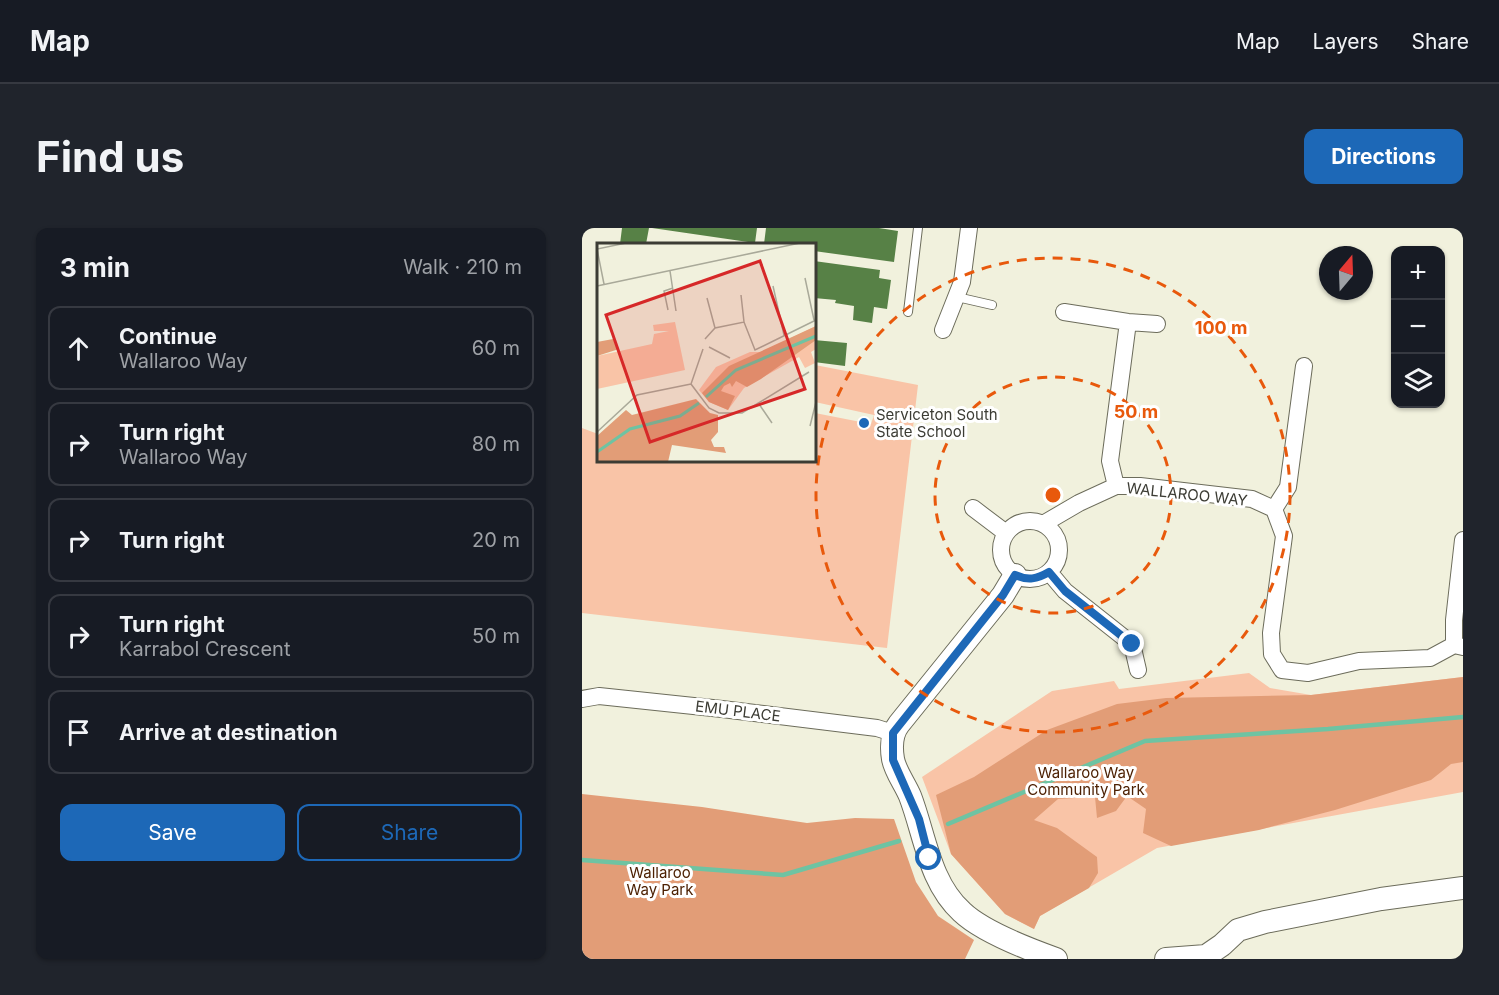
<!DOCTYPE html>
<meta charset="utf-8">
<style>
body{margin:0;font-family:Inter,sans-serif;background:#20242c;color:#f1f3f6}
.controls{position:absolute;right:18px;top:18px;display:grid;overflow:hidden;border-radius:12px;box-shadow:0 2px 4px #0004}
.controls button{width:54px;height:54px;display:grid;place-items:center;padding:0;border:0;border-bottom:2px solid #363941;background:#171b24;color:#f1f3f6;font:30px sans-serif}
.compass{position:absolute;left:737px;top:18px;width:54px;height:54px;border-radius:50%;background:#171b24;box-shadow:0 2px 4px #0004;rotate:19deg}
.stop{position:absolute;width:18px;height:18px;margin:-14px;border:4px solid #1d68b7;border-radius:50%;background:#fff}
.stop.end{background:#1d68b7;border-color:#fff;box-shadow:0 2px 6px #0008}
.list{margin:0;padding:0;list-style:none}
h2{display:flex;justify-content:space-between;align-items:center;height:78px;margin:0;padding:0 24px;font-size:26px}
h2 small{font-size:20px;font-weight:400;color:#9ea1a6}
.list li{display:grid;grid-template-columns:39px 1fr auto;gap:18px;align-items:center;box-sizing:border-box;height:84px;margin:0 12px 12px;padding:0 12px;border:2px solid #363941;border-radius:12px}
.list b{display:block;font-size:22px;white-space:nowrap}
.list p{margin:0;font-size:20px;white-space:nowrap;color:#9ea1a6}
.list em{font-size:20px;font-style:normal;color:#9ea1a6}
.actions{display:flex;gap:12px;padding:18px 24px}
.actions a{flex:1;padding:14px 0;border:2px solid #1d68b7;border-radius:12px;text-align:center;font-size:21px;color:#1d68b7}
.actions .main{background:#1d68b7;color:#fff}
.icon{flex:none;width:33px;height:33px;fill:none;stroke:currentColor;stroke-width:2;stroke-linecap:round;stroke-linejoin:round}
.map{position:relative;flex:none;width:881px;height:731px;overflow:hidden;border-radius:12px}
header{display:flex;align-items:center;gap:36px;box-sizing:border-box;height:84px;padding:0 30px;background:#171b24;border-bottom:2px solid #363941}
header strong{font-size:28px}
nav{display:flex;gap:33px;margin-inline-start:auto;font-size:21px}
.intro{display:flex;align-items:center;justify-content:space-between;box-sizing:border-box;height:144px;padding:0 36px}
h1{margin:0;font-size:42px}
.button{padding:15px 27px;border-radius:12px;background:#1d68b7;color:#fff;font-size:21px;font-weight:700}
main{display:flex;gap:36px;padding:0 36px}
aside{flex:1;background:#171b24;border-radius:12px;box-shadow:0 2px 4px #0004}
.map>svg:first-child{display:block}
</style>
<header>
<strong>Map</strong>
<nav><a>Map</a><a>Layers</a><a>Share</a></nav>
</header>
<div class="intro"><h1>Find us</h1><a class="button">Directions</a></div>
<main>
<aside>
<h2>3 min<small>Walk · 210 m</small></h2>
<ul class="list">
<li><svg class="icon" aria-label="ahead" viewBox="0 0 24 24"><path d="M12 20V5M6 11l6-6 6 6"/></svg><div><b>Continue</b><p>Wallaroo Way</p></div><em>60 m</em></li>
<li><svg class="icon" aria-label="right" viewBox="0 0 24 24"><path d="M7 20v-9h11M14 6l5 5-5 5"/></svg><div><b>Turn right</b><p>Wallaroo Way</p></div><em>80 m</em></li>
<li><svg class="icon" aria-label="right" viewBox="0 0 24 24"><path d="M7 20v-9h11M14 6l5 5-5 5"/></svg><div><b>Turn right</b></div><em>20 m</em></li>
<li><svg class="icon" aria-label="right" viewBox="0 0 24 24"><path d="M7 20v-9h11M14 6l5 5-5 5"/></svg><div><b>Turn right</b><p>Karrabol Crescent</p></div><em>50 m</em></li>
<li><svg class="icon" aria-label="arrive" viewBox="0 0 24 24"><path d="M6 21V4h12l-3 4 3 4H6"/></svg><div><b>Arrive at destination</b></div></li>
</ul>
<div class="actions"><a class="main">Save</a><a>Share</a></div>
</aside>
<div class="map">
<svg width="881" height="731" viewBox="0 0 881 731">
<rect width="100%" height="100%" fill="#f1f1dd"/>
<path fill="#f9c4a7" d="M233 137 336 157 305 420 0 385V200L16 206V232H104L122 235 159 232H232L233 185 289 196 292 187 233 174Z
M667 445 688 460 729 467 881 449V564L575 620 458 688 452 701 423 686 369 626 340 549 470 463 532 453 537 461Z"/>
<path fill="#e29d77" d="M881 449V534L869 536 849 552 753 582 677 602 589 618 561 605 564 581 545 568 534 583 515 590 513 569 476 571 452 592 475 600 515 629 516 645 507 660 458 688 452 701 423 686 369 626 354 567 392 549 465 502 535 476 584 470 729 467Z
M0 566 120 579 225 595 273 590 312 591 334 654 356 688 392 712 383 731H0Z"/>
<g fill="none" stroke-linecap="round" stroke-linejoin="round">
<path stroke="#6ec3a2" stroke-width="4.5" d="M366 596 563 513 746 501 881 489
M0 632 201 647 317 613"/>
</g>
<path fill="#578146" d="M40 0H67L64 16H38Z
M70 0H175L173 15Z
M184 0H297L316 3 312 34 232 23V16H182Z
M232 33 298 42 297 50 309 52 305 81 292 79 290 95 271 92 272 78 253 75 254 72 232 70Z
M232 112 265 115 263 138 232 134Z"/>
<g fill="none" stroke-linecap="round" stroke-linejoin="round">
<g stroke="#6c6c5b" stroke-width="10">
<path id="lane" d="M375 69 410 77
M326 84 336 0"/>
</g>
<g stroke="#6c6c5b" stroke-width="18">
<path id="street" d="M482 84 546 94 575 96
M361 102 380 54 387 0
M534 258 528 233 546 94
M391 280 424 305
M692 281 706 259 722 138
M419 322a29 29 0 1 1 58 0a29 29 0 1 1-58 0Z
M461 296 497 275 534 258H558L670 271 692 281 702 308 689 405 690 426 700 442 726 445 777 433 848 430 872 417 881 419
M467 344 483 363 550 416 556 442
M872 417V392L881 312
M0 471 17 468 140 481 295 500 311 505"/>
</g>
<g stroke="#6c6c5b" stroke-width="24">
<path id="secondary" d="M433 347 421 367 317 496C310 505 309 519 311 531 313 543 323 556 328 568 343 607 347 654 380 684 401 704 446 721 474 731
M584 731 624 728 640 717 656 702 683 694 799 671 881 660"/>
</g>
<use href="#lane" stroke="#fff" stroke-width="8"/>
<use href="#street" stroke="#fff" stroke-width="16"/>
<use href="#secondary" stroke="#fff" stroke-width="22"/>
</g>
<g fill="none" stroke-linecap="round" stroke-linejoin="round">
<path stroke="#1d68b7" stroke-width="8" d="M347 630 337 591 311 532V505L421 367 433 347C446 353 455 351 467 344L483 363 550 416"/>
</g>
<g fill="none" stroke="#e8590c" stroke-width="3" stroke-dasharray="10 8">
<circle cx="471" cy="267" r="118"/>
<circle cx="471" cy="267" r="237"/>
</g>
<circle fill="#1d68b7" stroke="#fff" stroke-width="2" cx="282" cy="195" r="6"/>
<g text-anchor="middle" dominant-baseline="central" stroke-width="6" stroke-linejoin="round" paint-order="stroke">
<g font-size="15" fill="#3c3c34" stroke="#fff" text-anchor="start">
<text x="294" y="186">Serviceton South<tspan x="294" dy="17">State School</tspan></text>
</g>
<g font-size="15" fill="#3c3c34" stroke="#fff">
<text transform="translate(605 266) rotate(6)">WALLAROO WAY</text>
<text transform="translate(156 483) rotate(7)">EMU PLACE</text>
</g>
<g font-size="15" fill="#4d2103" stroke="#fff">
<text x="504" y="544">Wallaroo Way<tspan x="504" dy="17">Community Park</tspan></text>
<text x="78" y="644">Wallaroo<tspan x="78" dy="17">Way Park</tspan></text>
</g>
</g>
<g transform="translate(15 15)">
<rect width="219" height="219" fill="#f1f1dd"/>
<path d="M78 79 88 127 0 146V113L55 101 57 91 72 88H57L56 82ZM219 83V106L214 109 218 120 208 125 202 114 147 145 131 167 112 159 102 147 119 124 153 109H165Z" fill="#f9c4a7"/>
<path d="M219 83V97L164 136 150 144 139 138 135 144 133 140 127 143 124 148 138 153 131 167 112 159 105 150 132 123ZM16 96 22 106 0 113V99ZM99 156 113 170 121 172V189L114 197 117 204H127L129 210 75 202 71 219H0V193L29 167 35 172Z" fill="#e29d77"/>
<path fill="none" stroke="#6ec3a2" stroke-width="3" d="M109 154 139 127 219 93M0 209 33 186 83 173 102 160"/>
<path fill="none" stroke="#a9a999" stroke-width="1.5" d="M73 28 79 68M208 35 217 77M7 41 0 6 29 0M0 43 203 0M176 43 187 92M144 52 147 79M110 55 118 85M71 67 67 48 76 45M108 96 118 85 147 79 158 107 219 77M112 104 133 115M106 106 94 141 112 165 122 170H145L212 129M162 161 175 180M213 183 219 159M0 189 40 152 94 141"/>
<path fill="#d62828" fill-opacity="0.15" stroke="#d62828" stroke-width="3" d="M163 18 208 146 53 199 9 72Z"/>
<rect width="219" height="219" fill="none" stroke="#3c3c34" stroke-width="3"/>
</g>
<circle cx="471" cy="267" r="9" fill="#e8590c" stroke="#fff" stroke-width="3"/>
<g font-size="18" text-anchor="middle" font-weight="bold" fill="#e8590c" stroke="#fff" stroke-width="6" stroke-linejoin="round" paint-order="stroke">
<text x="639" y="106">100 m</text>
<text x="554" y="190">50 m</text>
</g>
</svg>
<div class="controls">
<button>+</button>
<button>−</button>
<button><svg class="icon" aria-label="layers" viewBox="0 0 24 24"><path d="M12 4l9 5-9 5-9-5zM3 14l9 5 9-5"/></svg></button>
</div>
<svg class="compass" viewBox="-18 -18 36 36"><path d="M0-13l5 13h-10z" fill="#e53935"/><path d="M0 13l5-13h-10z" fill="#9ea1a6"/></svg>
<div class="stop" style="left:347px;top:630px"></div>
<div class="stop end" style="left:550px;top:416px"></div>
</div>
</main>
